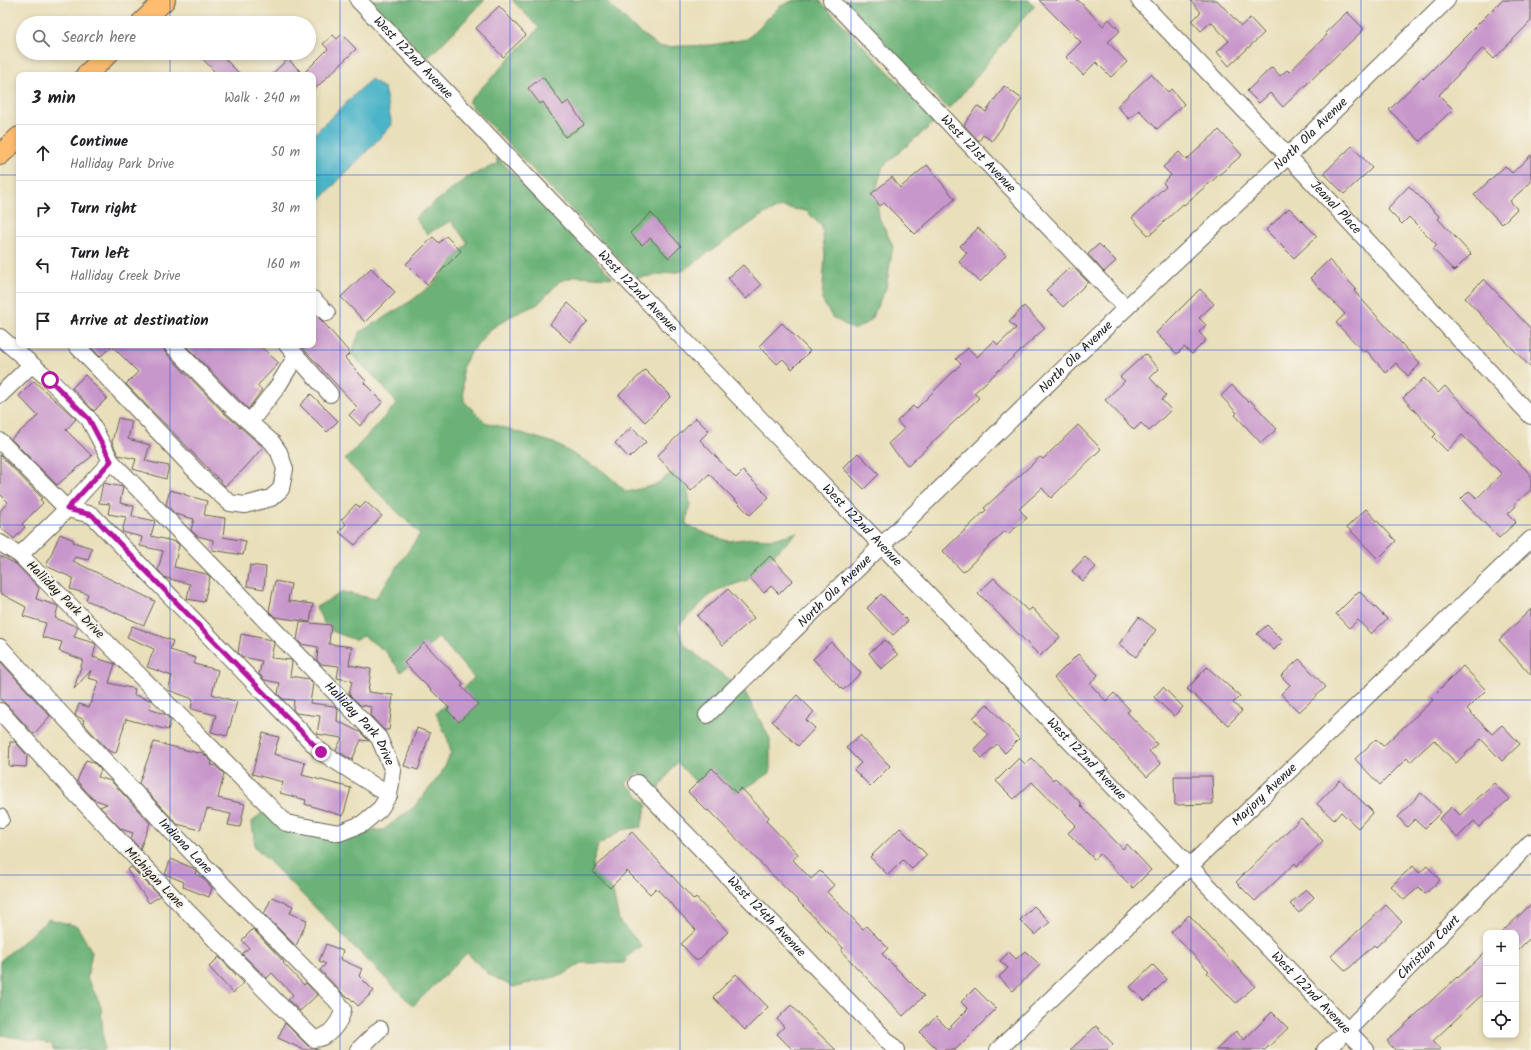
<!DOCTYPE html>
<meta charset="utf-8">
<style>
body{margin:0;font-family:Kalam,sans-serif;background:#f2f2f2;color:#202124}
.controls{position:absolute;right:12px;bottom:12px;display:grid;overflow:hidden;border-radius:8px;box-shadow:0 2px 6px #0003}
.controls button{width:36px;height:36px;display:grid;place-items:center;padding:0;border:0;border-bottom:1px solid #e0e0e0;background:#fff;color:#202124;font:20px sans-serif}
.stop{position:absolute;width:12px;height:12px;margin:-9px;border:3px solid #b5179e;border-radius:50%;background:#fff}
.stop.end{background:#b5179e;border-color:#fff;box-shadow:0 1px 4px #0008}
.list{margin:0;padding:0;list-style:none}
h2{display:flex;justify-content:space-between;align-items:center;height:52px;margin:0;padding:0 16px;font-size:17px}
h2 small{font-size:13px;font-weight:400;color:#757577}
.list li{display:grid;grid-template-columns:26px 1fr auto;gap:12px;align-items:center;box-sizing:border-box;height:56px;padding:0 16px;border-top:1px solid #e0e0e0}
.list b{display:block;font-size:15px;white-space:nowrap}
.list p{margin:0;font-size:13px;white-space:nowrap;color:#757577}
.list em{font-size:13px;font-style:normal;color:#757577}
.icon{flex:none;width:22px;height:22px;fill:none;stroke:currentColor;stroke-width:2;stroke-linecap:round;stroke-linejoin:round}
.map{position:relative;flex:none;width:1531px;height:1050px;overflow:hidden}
.search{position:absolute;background:#fff;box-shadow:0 2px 6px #0003;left:16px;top:16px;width:300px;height:44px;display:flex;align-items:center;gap:10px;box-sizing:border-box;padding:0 14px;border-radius:22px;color:#757577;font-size:15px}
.panel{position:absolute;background:#fff;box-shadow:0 2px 6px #0003;left:16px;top:72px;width:300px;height:276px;border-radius:8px}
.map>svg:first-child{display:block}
</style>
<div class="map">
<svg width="1531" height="1050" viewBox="0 0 1531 1050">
<rect width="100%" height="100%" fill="#f7f3e8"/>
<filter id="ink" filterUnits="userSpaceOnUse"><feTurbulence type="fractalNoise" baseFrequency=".025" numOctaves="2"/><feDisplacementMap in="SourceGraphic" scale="8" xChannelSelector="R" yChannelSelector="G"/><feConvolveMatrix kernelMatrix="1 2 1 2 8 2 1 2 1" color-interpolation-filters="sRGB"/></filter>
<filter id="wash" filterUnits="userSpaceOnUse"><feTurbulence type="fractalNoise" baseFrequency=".012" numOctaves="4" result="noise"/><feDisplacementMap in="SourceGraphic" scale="16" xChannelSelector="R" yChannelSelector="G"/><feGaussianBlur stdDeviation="0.9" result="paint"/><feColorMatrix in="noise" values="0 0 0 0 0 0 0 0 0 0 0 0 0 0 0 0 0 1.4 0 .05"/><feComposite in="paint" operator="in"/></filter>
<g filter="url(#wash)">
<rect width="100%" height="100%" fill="#e9dfba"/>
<path fill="#6cb278" stroke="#44674a" d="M370 0H485L427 59Z
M512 0H606L633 27 659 47 712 45 747 39 779 7 794 0H819L936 121 883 166 876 190 879 218 893 246 886 288 870 321 854 330 832 317 822 300 825 255 822 227 806 211 782 207 764 214 682 271 637 278 468 102 539 28Z
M843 0H1029L1035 6C1003 38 980 77 948 109Z
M497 157 613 278 576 276 560 281 538 304 511 316 491 329 471 352 462 368 464 401 485 422 554 443 603 471 627 492 655 485 673 472 685 473 690 503 686 524 707 534 728 541 752 538 773 539 798 532 747 580 718 590 708 597 678 626 683 643 705 662 732 681 696 716 707 727 744 690 770 739V773L733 796 707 794 677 762 657 791 638 772 626 783 647 805 641 827 622 830 598 845 592 867 613 891 619 921 642 946 629 955 624 963H582L563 975 513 987 490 975 467 953 413 1006 255 847 252 822 263 812 284 831 337 840 366 831 383 830 414 807 441 774 451 753 448 740 436 713 474 678 439 637 401 672 386 652 364 636 355 640 327 629 316 607 343 592 375 599 420 534 345 460 397 403 382 385 351 354 360 332 411 301 433 284 468 243 451 221 427 234 415 218 466 178 497 164Z
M49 919 77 926 92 952 87 978 101 1006 104 1050H53L52 1044 1 1035 0 1036V961Z"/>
<path fill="#4bb4c8" stroke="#346872" d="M371 79 384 88 392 125 313 207V135Z"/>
<g id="blocks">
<path fill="#c796cb" d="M1039 0H1078L1103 26 1109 19 1120 31 1108 42 1127 62 1111 77 1096 62 1083 75 1066 57 1081 42Z
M1190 0H1217L1241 26 1250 18 1264 33 1229 66 1217 52 1229 41 1211 22 1201 31 1192 21 1201 12Z
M1502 0H1531V21L1494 59 1483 48 1439 95 1453 109 1420 141 1389 110 1422 77 1423 79Z
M499 6 526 35 503 57 476 28Z
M1347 12 1364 29 1283 107 1270 93 1259 103 1247 91 1272 67 1280 76 1287 70 1289 72 1327 35 1325 33Z
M342 34 356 49 313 91V75H271L288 59 303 74 328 49 323 44 333 35 337 39Z
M197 53H219L241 75H218Z
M1151 74 1168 92 1171 89 1184 104 1157 129 1139 110 1129 119 1117 106Z
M543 77 563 105 569 101 584 125 565 137 543 102 540 104 528 88Z
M1004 86 1022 99 992 141 983 135 979 141 964 125 977 106 986 112Z
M1219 130 1242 155 1184 205 1183 204 1149 236 1132 218 1166 186 1163 183 1171 175 1163 167 1179 152 1186 160Z
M1352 146 1372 168 1344 194 1324 173Z
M1531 155V182L1510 201 1517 209 1502 224 1474 195 1505 166 1512 173Z
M927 165 955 199 915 234 884 203 880 206 871 194 892 177 900 188Z
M1409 186 1440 217 1438 219 1471 254 1454 271 1433 249 1437 245 1409 217 1402 224 1387 209Z
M1289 208 1317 236 1294 258 1266 230Z
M651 213 681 246 669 258 650 238 642 245 630 233Z
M978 228 1006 255 980 282 959 262 967 253 960 246Z
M446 236 461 251 427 285 406 264 433 237 439 243Z
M1099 244 1116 261 1104 272 1088 254Z
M1329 260 1356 289 1354 291 1420 364 1408 376 1396 363 1386 373 1366 350 1364 352 1336 323 1345 314 1310 278Z
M743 265 761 285 746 299 728 278Z
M371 268 395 292 365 322 341 297Z
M1069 268 1071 270 1074 268 1088 282 1063 307 1046 290Z
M1484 279 1531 329V368L1465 298Z
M1200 289 1214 304 1199 318 1206 325 1199 332 1206 340 1192 354 1184 347 1177 354 1156 333Z
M568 303 588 321 570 342 550 324Z
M1024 306 1045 328 974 393 979 398 908 466 888 444 904 429 897 421 913 406 916 409 961 364 956 359 968 348 977 357 994 341 998 345 1016 328 1009 322Z
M313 312 323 322 350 353 345 358 366 381 364 383 383 402 360 426 349 415 357 407 300 345H313Z
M782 323 810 351 792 369 783 359 777 364 759 346Z
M89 345H163L165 352 225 414 263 447 244 469 225 486 126 384 138 372 112 346 100 357Z
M185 345H259L279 363 257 386 262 390 248 409Z
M1145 354 1159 369 1150 378 1166 395 1162 400 1171 410 1149 431 1141 423 1134 430 1105 400 1125 381 1120 377Z
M645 370 671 396 645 422 619 395Z
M85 375 107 398 94 411 72 388Z
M1424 378 1438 393 1445 386 1531 475V490L1514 504 1516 506 1508 514 1516 522 1499 538 1461 499 1469 491 1477 498 1502 474 1462 435 1447 451 1433 437 1436 434 1403 398Z
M34 381 76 419 66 430 92 456 57 485 11 439 38 416 19 396Z
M1232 385 1248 402 1250 400 1277 429 1261 443 1235 415 1237 413 1221 396Z
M311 394 338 421 327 432 300 405Z
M118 418 132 421 128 439 150 445 145 461 169 466 166 479 133 469 136 459 118 455 112 442Z
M696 418 709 431 700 440 736 478 743 471 769 497 750 515 709 474 691 491 657 456Z
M1078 425 1101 449 1051 498 1042 488 1019 509 1027 518 1008 534 1005 531 963 572 943 551 986 510 984 508 1040 457 1043 459Z
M632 427 646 442 629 458 615 443Z
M858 453 879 474 864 489 843 468Z
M0 455 42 498 40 499 43 503 22 524 25 527 14 539 0 527V511L8 502 0 494Z
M103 483 123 487 120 503 134 506 132 516 155 521 151 536 176 542 179 545 174 567 207 574 210 577 204 602 187 599 190 584 166 578 158 570 163 551 140 546 142 537 122 532 126 517 108 514 110 504 99 503Z
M170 490 185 494V495L207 501 204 515 225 518 223 537 246 541 243 555 212 550 213 540 197 536 191 530 194 519 175 514 166 504Z
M366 502 382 516 355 545 339 532 346 524 341 520 356 504 360 508Z
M1366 509 1396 541 1378 559 1347 527Z
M60 534 74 540 73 542 92 548 88 560 75 557 73 561 155 601 144 625 86 600 88 594 70 589 73 578 46 566Z
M0 556 16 564 39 588 36 599 56 605 58 607 55 618 78 627 74 637 94 643 96 645 93 657 115 664 109 683 135 689 134 695 151 700 149 709 164 714 171 720 168 730 126 719 116 753 109 751 83 723 84 720 75 715 79 704 89 707 99 681 88 678 91 670 74 689 83 660 59 651 62 642 42 637 46 623 23 616 26 607 0 593Z
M770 556 793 580 779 594 771 586 764 593 749 577Z
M1085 557 1096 567 1083 581 1072 571Z
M250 565 266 567 264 589 247 586Z
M994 578 1028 611 1032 608 1060 637 1040 656 978 593Z
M275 581 291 584 288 601 313 604 310 622 275 617 269 611Z
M728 589 754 618 723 645 697 616Z
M1359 591 1387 619 1371 634 1358 620 1349 628 1336 614Z
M881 594 908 621 893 635 867 608Z
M1531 609V675L1499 640Z
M1139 617 1156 630 1136 657 1119 644Z
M300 622 331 625 329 644 352 647 349 665 371 669 368 692 393 695 389 730H384L371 716 372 707 360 705 349 694 352 681 337 678 339 666 320 664 317 660 318 647 301 644 297 640Z
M1267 625 1283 641 1274 650 1257 634Z
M132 626 173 641 170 650 196 658 194 664 218 670 212 694 237 702 227 736 211 732 216 715 191 709 193 699 168 690 172 676 147 667 154 649 127 637Z
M241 634 271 640 274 643 271 658 291 660 292 662 290 676 309 679 313 683 310 703 334 706 338 709 337 721 360 732 369 741 361 740 352 760 336 750 342 738 317 734 320 716 296 713 293 709 294 700 283 699 278 694 280 683 265 680 259 674 262 661 243 657 238 652Z
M885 640 898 655 881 669 869 653Z
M831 642 861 673 843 690 813 659Z
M424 643 464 684 461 686 478 704 459 722 447 710 449 708 404 663Z
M1078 654 1098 675 1090 684 1106 701 1114 693 1130 710 1127 712 1157 744 1149 751 1161 764 1147 777 1054 678Z
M1299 659 1326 687 1299 712 1281 694 1290 685 1281 676Z
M0 661 50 716 34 734 7 705 0 699Z
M1463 666 1486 690 1467 709 1492 734 1502 725 1520 744 1502 761 1481 739 1456 763 1434 740 1410 762 1407 758 1380 785 1355 759 1376 739 1383 746 1433 700 1431 698Z
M1207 667 1240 696 1233 703 1242 711 1228 725 1187 689Z
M1163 687 1183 707 1174 716 1154 697Z
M797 695 814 712 806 720 815 728 798 746 772 721Z
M987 704 1019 739 1005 753 997 744 982 758 974 749 988 735 973 718Z
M417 728 430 733 418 770 404 766Z
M263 733 279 737 274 754 305 763 302 775 351 788 343 816 305 804 306 800 280 793 283 782 252 774Z
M860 735 890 766 870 786 854 770 861 763 846 748Z
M10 742H15L27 755 26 767 9 766Z
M154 742 198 753 199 752 203 753 212 762 211 765 216 766 224 774 218 798 245 804 240 827 228 825 231 814 207 809 200 830 177 824 139 783Z
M1019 758 1025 764 1032 758 1053 780 1055 778 1082 804 1080 805 1123 849 1127 844 1151 870 1133 888 1100 854 1095 860 1068 833 1076 825 1032 782 1014 799 996 781Z
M86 760 93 762 101 770 98 777 111 781 150 823 140 849 131 839 133 833 121 829 100 807 107 804 93 799 77 781Z
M712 768 736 793 741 788 769 817 766 821 798 854 793 860 811 879 820 871 834 885 827 892 863 929 866 926 888 948 882 954 924 996 903 1016 841 951 843 948 807 910 708 810 707 811 688 792Z
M1174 776H1212L1213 804 1175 805Z
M1340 780 1373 812 1358 828 1341 812 1334 820 1317 804Z
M1494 783 1509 799 1479 827 1474 821 1457 838 1439 819 1452 807 1460 815Z
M1421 793 1441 812 1425 828 1415 819 1407 827 1398 817Z
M1301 818 1323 841 1297 866 1295 863 1255 901 1236 882Z
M900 828 927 855 912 869 903 860 888 875 870 857Z
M632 832 694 900 696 898 728 932 697 961 681 944 696 930 656 888 650 894 627 871 610 888 592 871Z
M171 859 193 868 196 871 195 874 202 877 212 888 209 897 183 887 184 882 165 874Z
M1413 866 1419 873 1427 866 1440 880 1425 894 1419 887 1404 900 1391 886Z
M131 867 160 896 149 903 127 870Z
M1306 889 1314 897 1299 913 1290 904Z
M272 897 293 906 290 913 307 920 296 946 264 914Z
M1531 904V937L1516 952V933H1501Z
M1386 905 1402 922 1376 947 1374 945 1346 971 1331 956Z
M1034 906 1050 922 1035 935 1020 920Z
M1189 915 1255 986 1236 1003 1207 973 1209 971 1171 932Z
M253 929 284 962 283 963 304 985 306 983 317 995 300 1011 288 1000 293 995 272 973 267 978 242 954 249 948 242 940Z
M326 944 343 951 340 959 362 969 359 976 374 991 358 1006 350 998 344 995 320 970 326 964 319 961Z
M1025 951 1040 965 1013 991 999 977 1008 968 1000 961 1009 952 1016 959Z
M1486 951V991L1433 1041 1441 1050H1395L1387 1041 1457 977 1458 978Z
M219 957 244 983 233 993 209 967Z
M1153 965 1167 979 1145 1001 1130 987Z
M736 974 768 1007 745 1030 713 997Z
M975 988 996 1009 955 1050H938L920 1032 936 1017 948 1029 968 1009 961 1002Z
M791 1005 815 1030 836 1050H793L777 1034 784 1027 777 1019Z
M1272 1012 1288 1028 1265 1050H1216L1236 1031 1244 1040Z
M285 1023 308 1046 320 1050H304L278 1038Z
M1096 1026 1113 1044 1107 1050H1070Z"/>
</g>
</g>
<g filter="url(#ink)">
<use href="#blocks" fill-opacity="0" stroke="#646053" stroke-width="1"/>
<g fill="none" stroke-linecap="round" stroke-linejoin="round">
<g stroke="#646053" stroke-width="18">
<g id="minor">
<path id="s1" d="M358 0 1366 1050"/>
<path id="s2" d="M831 0 1126 308"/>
<path id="s3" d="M1139 0 1288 156 1531 416"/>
<path d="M313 299 327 313"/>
<path id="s4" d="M0 337 50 380 89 419 111 461 379 738 393 771 389 795 380 809 362 824 339 833 286 823 20 555 0 543"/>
<path d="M76 345 206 482 230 503 245 505 271 498 281 489 285 469 279 452 272 442 232 407 172 345"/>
<path d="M287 345 330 394"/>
<path d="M0 395 31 365"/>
<path d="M250 422 278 386 296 356"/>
<path d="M0 441 67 509 92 515 321 752 389 795"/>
<path d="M20 555 67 509 111 461"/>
<path id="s5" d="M0 647C109 767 221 885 336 1000L343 1009C341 1022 328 1039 314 1039 206 932 101 824 0 711"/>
<path id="s6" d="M707 715 1126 308 1288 156 1447 0"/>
<path id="s7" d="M637 783 896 1050"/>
<path d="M0 817 1 819"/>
<path d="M358 1050 380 1029"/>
<path id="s8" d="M998 1050 1531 539"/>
<path id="s9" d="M1325 1050 1347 1031 1531 842"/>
</g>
</g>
<g stroke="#646053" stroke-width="22">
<path id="major" d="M141 23 165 0
M86 75 109 53
M0 155 19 137"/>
</g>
<use href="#minor" stroke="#fff" stroke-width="16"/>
<use href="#major" stroke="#fdbc6f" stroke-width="20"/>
</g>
</g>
<g fill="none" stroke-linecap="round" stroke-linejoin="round" filter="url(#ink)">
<path stroke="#b5179e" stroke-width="5" d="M50 380 89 419 111 461 67 509 92 515 321 752"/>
</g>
<path fill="none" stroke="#1d4ed8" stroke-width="1" stroke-opacity="0.55" d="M170 0V23M340 0V1050M510 0V1050M680 0V1050M851 0V1050M1021 0V1050M1191 0V1050M1361 0V1050M170 53V75M0 175H19M313 175H1531M170 345V1050M0 350H1531M0 525H1531M0 700H1531M0 875H1531"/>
<g text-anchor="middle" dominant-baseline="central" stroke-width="4" stroke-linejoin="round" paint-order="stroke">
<g font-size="13" fill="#1c1c1c" stroke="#f7f3e8">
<text stroke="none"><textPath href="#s1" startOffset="80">West 122nd Avenue</textPath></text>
<text stroke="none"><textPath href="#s6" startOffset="838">North Ola Avenue</textPath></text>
<text stroke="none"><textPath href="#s2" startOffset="213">West 121st Avenue</textPath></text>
<text stroke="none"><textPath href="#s3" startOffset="286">Jeanal Place</textPath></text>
<text stroke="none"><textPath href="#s1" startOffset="404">West 122nd Avenue</textPath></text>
<text stroke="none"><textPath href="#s6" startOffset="514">North Ola Avenue</textPath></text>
<text stroke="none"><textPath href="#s1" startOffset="728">West 122nd Avenue</textPath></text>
<text stroke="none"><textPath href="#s6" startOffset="178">North Ola Avenue</textPath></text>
<text transform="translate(65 600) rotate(45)">Halliday Park Drive</text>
<text stroke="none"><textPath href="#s4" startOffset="531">Halliday Park Drive</textPath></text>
<text stroke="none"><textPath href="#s1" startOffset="1052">West 122nd Avenue</textPath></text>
<text stroke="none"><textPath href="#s8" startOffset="369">Marjory Avenue</textPath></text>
<text stroke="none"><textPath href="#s5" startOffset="272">Indiana Lane</textPath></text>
<text transform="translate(154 878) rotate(46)">Michigan Lane</text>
<text stroke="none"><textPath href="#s7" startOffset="186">West 124th Avenue</textPath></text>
<text stroke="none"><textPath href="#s9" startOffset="146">Christian Court</textPath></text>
<text stroke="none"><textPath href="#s1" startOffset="1376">West 122nd Avenue</textPath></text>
</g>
</g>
</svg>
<div class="controls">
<button>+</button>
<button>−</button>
<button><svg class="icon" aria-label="locate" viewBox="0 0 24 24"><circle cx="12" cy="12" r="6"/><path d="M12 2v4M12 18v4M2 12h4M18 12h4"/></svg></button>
</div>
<div class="stop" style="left:50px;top:380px"></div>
<div class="stop end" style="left:321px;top:752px"></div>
<div class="search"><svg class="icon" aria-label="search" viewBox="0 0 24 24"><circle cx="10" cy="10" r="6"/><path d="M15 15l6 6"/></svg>Search here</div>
<section class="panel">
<h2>3 min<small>Walk · 240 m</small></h2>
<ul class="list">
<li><svg class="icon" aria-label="ahead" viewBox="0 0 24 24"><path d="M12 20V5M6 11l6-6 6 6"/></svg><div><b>Continue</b><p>Halliday Park Drive</p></div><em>50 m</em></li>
<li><svg class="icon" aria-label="right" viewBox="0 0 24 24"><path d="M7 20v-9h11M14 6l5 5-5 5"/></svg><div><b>Turn right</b></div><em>30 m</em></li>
<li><svg class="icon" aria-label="left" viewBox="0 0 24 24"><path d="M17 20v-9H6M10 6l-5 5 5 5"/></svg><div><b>Turn left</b><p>Halliday Creek Drive</p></div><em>160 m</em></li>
<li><svg class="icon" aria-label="arrive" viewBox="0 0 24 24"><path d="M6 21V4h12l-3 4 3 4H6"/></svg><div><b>Arrive at destination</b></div></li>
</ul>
</section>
</div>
